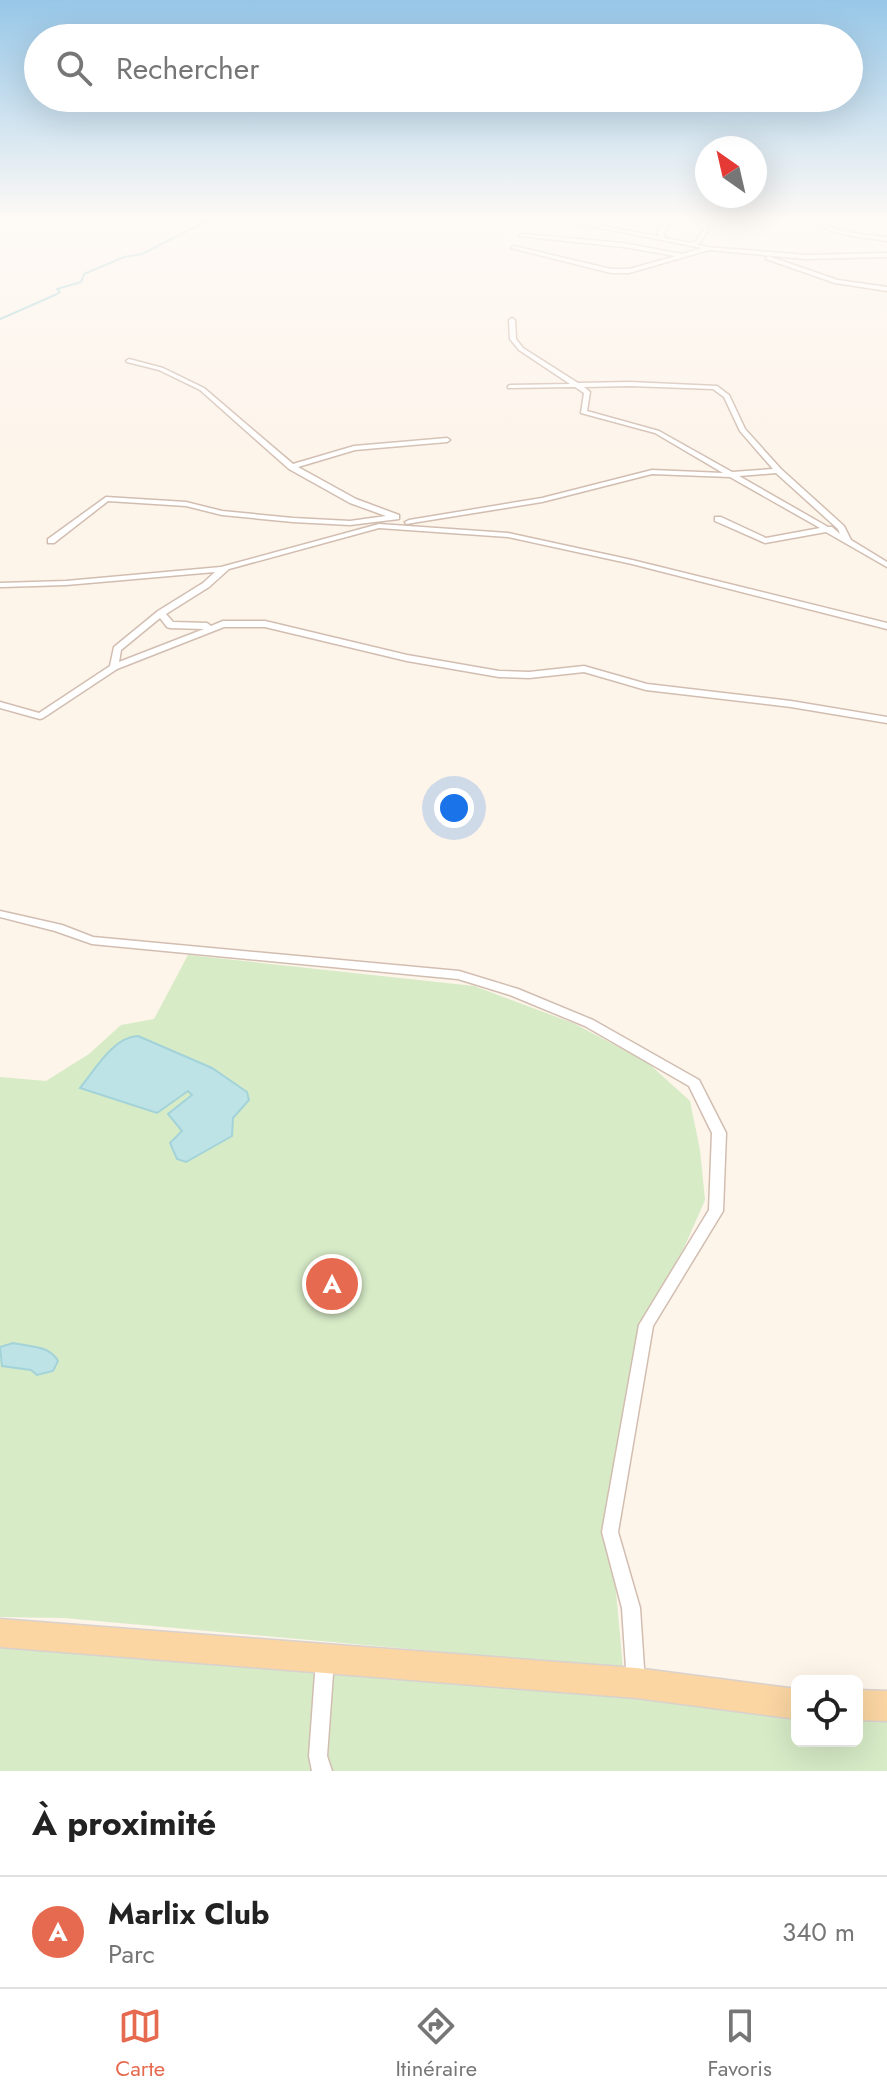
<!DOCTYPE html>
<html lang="fr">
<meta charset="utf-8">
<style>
body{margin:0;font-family:Jost,sans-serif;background:#f6f6f6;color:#222}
.controls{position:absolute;right:24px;bottom:24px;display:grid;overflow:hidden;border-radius:12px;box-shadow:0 8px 32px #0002}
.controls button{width:72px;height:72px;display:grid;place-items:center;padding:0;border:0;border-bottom:2px solid #e0e0e0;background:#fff;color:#222;font:40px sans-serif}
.compass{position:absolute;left:695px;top:136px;width:72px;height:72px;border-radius:50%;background:#fff;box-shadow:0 8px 32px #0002;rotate:326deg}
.you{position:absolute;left:454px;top:808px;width:28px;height:28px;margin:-20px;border:6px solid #fff;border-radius:50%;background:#1a73e8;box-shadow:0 0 0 12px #1a73e833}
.badge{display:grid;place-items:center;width:52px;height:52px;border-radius:50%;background:#e66a4f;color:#fff;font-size:26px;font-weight:700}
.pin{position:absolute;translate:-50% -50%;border:4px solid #fff;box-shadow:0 2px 8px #0006}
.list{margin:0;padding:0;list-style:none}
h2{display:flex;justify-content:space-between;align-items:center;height:104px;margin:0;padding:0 32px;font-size:34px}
h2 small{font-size:26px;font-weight:400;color:#767676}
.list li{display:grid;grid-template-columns:52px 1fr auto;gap:24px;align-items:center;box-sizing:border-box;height:112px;padding:0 32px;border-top:2px solid #e0e0e0}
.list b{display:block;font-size:30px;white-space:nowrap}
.list p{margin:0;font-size:26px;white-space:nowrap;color:#767676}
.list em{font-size:26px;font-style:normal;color:#767676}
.icon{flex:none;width:44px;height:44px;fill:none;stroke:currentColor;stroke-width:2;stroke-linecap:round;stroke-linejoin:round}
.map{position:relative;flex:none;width:887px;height:1771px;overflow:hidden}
.search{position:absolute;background:#fff;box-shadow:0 8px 32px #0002;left:24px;right:24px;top:24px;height:88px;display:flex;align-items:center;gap:20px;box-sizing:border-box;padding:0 28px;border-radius:44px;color:#767676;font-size:30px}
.sheet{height:216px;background:#fff}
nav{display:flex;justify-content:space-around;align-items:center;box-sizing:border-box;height:112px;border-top:2px solid #e0e0e0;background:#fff;font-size:22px;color:#767676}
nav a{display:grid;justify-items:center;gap:4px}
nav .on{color:#e66a4f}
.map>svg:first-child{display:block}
</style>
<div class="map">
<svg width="887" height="1771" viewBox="0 0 887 1771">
<rect width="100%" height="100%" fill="#fdf4ea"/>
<path fill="#d7ebc7" d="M188 955 474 986 573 1023 647 1062 690 1101 700 1150 705 1200 684 1248 642 1320 608 1504 623 1668 64 1618 0 1617V1077L46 1081 89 1054 121 1025 154 1019Z
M0 1633 797 1704V1741H857V1705L887 1706V1771H0Z"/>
<path fill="#bde3e7" stroke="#a3d3d9" stroke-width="2" d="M138 1036 212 1068 247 1092 249 1100 233 1118 232 1136 186 1162 177 1159 170 1143 182 1131 168 1114 192 1095 188 1091 157 1113 80 1088C95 1070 113 1037 138 1036Z
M13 1343C30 1347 49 1345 58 1361L53 1371 37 1375 31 1370 2 1366 0 1347Z"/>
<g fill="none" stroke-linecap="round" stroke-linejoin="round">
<path stroke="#a3d3d9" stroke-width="2" d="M0 319 55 295 60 292 57 289 81 282 84 274 124 257 142 254 217 216"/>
<g stroke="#d2beb1" stroke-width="3">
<path id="street" d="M541 216H551L660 237 657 233 662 227V216H666L668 227 663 233 665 238 691 243 696 241 706 226 709 228 700 243 696 244 707 247 806 255 887 253V257L806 259 709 250 629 273H611L511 248 514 246 611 269H629L676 256 623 247 519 236 522 234 623 243 682 254 702 248Z
M808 216H813C831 234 863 234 887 237V241C861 236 827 237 808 216Z
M768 256 838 280 887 287V291L835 283 766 259Z
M512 318 515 320 516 339 523 348 578 383 630 382 717 386 729 395 745 429 781 469 844 526 851 540 887 562V567L826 532 765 543 715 521V517H721L766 538 820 528 730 477 652 474 542 502 406 524 405 522 409 520 542 498 652 470 723 473 655 433 581 413 584 393 575 387 508 388V386L510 385 570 384 519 350 510 339 509 320ZM630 386 713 389 724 397 740 431 773 469 732 472 659 431 587 411 590 392 584 387ZM776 473 838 529 840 534 832 527H828L739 476Z
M129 359 163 368 204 388 293 464 354 446 447 438 450 440 447 442 355 450 298 467 356 499 399 515V519L350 525 293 522 222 515 186 506 108 501 54 543H48V539L106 497 186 502 222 511 293 518 350 521 386 516 350 503 289 469 200 390 159 370 127 362 126 361Z
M379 524 508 533 632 560 887 623V629L632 564 508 537 379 528 229 569 209 587 166 614 173 622 207 623 211 626 223 621H265L407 655 499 671 529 672 584 666 647 684 791 701 887 717V723L791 707 646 690 584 672 529 678 499 677 407 661 265 627H224L117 669 43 718 40 719 0 708V702L39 713 110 666 114 647 158 611 203 583 215 572 66 585 2 587H0V583L66 581 221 567ZM160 618 167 627 170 628 204 629 119 662 121 650Z
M0 911 62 925 93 937 459 971 518 989 593 1020 699 1080 726 1133 723 1211 653 1326 618 1532 640 1608 645 1683 642 1689 636 1692 630 1689 627 1683 622 1608 602 1532 639 1325 709 1210 712 1133 689 1086 585 1026 510 995 458 979 92 944 55 931 0 917Z
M325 1651 331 1654 334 1660 327 1756 332 1771H312L309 1756 316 1660 319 1654Z"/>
</g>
<g stroke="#d9d1cd" stroke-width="3">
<path id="primary" d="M0 1619 636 1668 797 1689V1719L636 1698 0 1647Z
M857 1690 887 1691V1721L857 1720Z"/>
</g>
<use href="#street" fill="#fff" fill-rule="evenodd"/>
<use href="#primary" fill="#fbd6a3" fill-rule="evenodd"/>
</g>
<linearGradient id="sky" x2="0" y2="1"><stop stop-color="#97c7e8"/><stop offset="0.47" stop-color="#fefaf6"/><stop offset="1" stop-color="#fefaf6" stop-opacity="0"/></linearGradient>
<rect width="887" height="464" fill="url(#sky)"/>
</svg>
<div class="controls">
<button><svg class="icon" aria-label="locate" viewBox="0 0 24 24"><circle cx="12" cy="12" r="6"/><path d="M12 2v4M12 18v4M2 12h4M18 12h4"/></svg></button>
</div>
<svg class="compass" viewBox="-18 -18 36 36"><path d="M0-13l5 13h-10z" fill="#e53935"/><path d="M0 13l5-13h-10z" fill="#767676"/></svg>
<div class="you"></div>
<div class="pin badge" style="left:332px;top:1284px">A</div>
<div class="search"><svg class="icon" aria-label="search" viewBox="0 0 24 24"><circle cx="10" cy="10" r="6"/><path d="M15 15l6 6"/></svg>Rechercher</div>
</div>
<section class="sheet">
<h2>À proximité<small></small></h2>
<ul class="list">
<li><span class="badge">A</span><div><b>Marlix Club</b><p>Parc</p></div><em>340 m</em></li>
</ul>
</section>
<nav>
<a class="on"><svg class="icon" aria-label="map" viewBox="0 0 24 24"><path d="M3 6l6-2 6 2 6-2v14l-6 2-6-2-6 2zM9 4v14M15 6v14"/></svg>Carte</a>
<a><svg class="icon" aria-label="directions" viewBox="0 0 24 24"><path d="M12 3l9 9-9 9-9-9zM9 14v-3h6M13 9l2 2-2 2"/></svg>Itinéraire</a>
<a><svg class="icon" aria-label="saved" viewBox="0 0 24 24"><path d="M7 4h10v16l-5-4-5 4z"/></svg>Favoris</a>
</nav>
